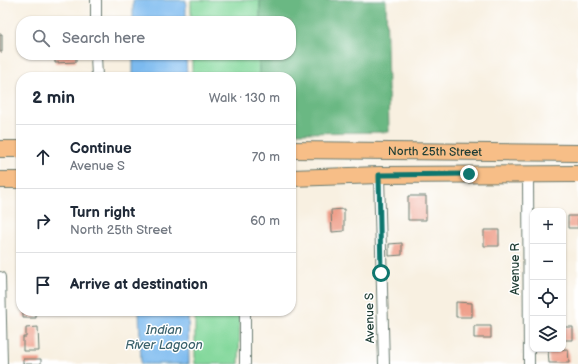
<!DOCTYPE html>
<meta charset="utf-8">
<style>
body{margin:0;font-family:"Balsamiq Sans",sans-serif;background:#f6f6f7;color:#1f2937}
.controls{position:absolute;right:12px;bottom:12px;display:grid;overflow:hidden;border-radius:8px;box-shadow:0 1px 3px #0004}
.controls button{width:36px;height:36px;display:grid;place-items:center;padding:0;border:0;border-bottom:1px solid #e0e1e3;background:#fff;color:#1f2937;font:20px sans-serif}
.stop{position:absolute;width:12px;height:12px;margin:-9px;border:3px solid #0f766e;border-radius:50%;background:#fff}
.stop.end{background:#0f766e;border-color:#fff;box-shadow:0 1px 4px #0008}
.list{margin:0;padding:0;list-style:none}
h2{display:flex;justify-content:space-between;align-items:center;height:52px;margin:0;padding:0 16px;font-size:17px}
h2 small{font-size:13px;font-weight:400;color:#747a83}
.list li{display:grid;grid-template-columns:26px 1fr auto;gap:12px;align-items:center;box-sizing:border-box;height:64px;padding:0 16px;border-top:1px solid #e0e1e3}
.list b{display:block;font-size:15px;white-space:nowrap}
.list p{margin:0;font-size:13px;white-space:nowrap;color:#747a83}
.list em{font-size:13px;font-style:normal;color:#747a83}
.icon{flex:none;width:22px;height:22px;fill:none;stroke:currentColor;stroke-width:2;stroke-linecap:round;stroke-linejoin:round}
.map{position:relative;flex:none;width:578px;height:364px;overflow:hidden}
.search{position:absolute;background:#fff;box-shadow:0 1px 3px #0004;left:16px;top:16px;width:280px;height:44px;display:flex;align-items:center;gap:10px;box-sizing:border-box;padding:0 14px;border-radius:16px;color:#747a83;font-size:15px}
.panel{position:absolute;background:#fff;box-shadow:0 1px 3px #0004;left:16px;top:72px;width:280px;height:244px;border-radius:16px}
.map>svg:first-child{display:block}
</style>
<div class="map">
<svg width="578" height="364" viewBox="0 0 578 364">
<rect width="100%" height="100%" fill="#fff"/>
<filter id="ink" filterUnits="userSpaceOnUse"><feTurbulence type="fractalNoise" baseFrequency=".025" numOctaves="2"/><feDisplacementMap in="SourceGraphic" scale="8" xChannelSelector="R" yChannelSelector="G"/><feConvolveMatrix kernelMatrix="1 2 1 2 8 2 1 2 1" color-interpolation-filters="sRGB"/></filter>
<filter id="wash" filterUnits="userSpaceOnUse"><feTurbulence type="fractalNoise" baseFrequency=".012" numOctaves="4" result="noise"/><feDisplacementMap in="SourceGraphic" scale="16" xChannelSelector="R" yChannelSelector="G"/><feGaussianBlur stdDeviation="0.9" result="paint"/><feColorMatrix in="noise" values="0 0 0 0 0 0 0 0 0 0 0 0 0 0 0 0 0 1.4 0 .05"/><feComposite in="paint" operator="in"/></filter>
<g filter="url(#wash)">
<rect width="100%" height="100%" fill="#f8f0e1"/>
<path fill="#83d89b" stroke="#518a68" d="M191 0H260V21H191Z
M192 55H259V77H192Z
M195 311H240L239 364H195Z"/>
<path fill="#6ab883" stroke="#447a5c" d="M260 0H386L389 132 291 133V77H259V55H291V21H260Z"/>
<path fill="#7bbaef" stroke="#4d7c92" d="M133 0H186V21H133Z
M133 55H186L187 77H133Z
M139 311H188L189 364H141Z"/>
<g id="blocks">
<path fill="#efa08c" d="M0 34H2V52H0Z
M55 55H76V62L55 63Z
M408 196H426V220H408Z
M344 209V231L332 232 331 210Z
M568 216H578V228H568Z
M484 230H499V246H484Z
M402 243V255L389 256V244Z
M456 302 472 303V317H456Z
M23 311H36V318H23Z
M474 326H491V338H474Z
M38 327 39 351H23V337H26V328Z
M563 327H573V340H563Z
M568 349 569 363H549L548 350Z
M23 359H41V364H23Z"/>
</g>
</g>
<g filter="url(#ink)">
<use href="#blocks" fill-opacity="0" stroke="#6b7c71" stroke-width="1"/>
<g fill="none" stroke-linecap="round" stroke-linejoin="round">
<g stroke="#6b7c71" stroke-width="12">
<path id="minor" d="M96 0V21
M96 55 97 77
M528 174 529 364
M379 175 384 364
M0 277 2 364
M245 364V311"/>
</g>
<g stroke="#6b7c71" stroke-width="18">
<g id="primary">
<path d="M0 149H21"/>
<path id="s1" d="M291 150 578 153"/>
<path d="M291 178 379 175 578 174"/>
<path d="M0 180H21"/>
</g>
</g>
<use href="#minor" stroke="#fff" stroke-width="10"/>
<use href="#primary" stroke="#f7be87" stroke-width="16"/>
</g>
</g>
<g fill="none" stroke-linecap="round" stroke-linejoin="round" filter="url(#ink)">
<path stroke="#0f766e" stroke-width="5" d="M381 273 379 175 469 174"/>
</g>
<g text-anchor="middle" dominant-baseline="central" stroke-width="3" stroke-linejoin="round" paint-order="stroke">
<g font-size="12" fill="#1f3d34" stroke="#fff">
<text stroke="none"><textPath href="#s1" startOffset="144">North 25th Street</textPath></text>
<text transform="translate(515 269) rotate(-90)">Avenue R</text>
<text transform="translate(370 318) rotate(-91)">Avenue S</text>
</g>
<g font-size="13" font-style="italic" fill="#3b626c" stroke="#fff">
<text x="164" y="330">Indian<tspan x="164" dy="15">River Lagoon</tspan></text>
</g>
</g>
</svg>
<div class="controls">
<button>+</button>
<button>−</button>
<button><svg class="icon" aria-label="locate" viewBox="0 0 24 24"><circle cx="12" cy="12" r="6"/><path d="M12 2v4M12 18v4M2 12h4M18 12h4"/></svg></button>
<button><svg class="icon" aria-label="layers" viewBox="0 0 24 24"><path d="M12 4l9 5-9 5-9-5zM3 14l9 5 9-5"/></svg></button>
</div>
<div class="stop" style="left:381px;top:273px"></div>
<div class="stop end" style="left:469px;top:174px"></div>
<div class="search"><svg class="icon" aria-label="search" viewBox="0 0 24 24"><circle cx="10" cy="10" r="6"/><path d="M15 15l6 6"/></svg>Search here</div>
<section class="panel">
<h2>2 min<small>Walk · 130 m</small></h2>
<ul class="list">
<li><svg class="icon" aria-label="ahead" viewBox="0 0 24 24"><path d="M12 20V5M6 11l6-6 6 6"/></svg><div><b>Continue</b><p>Avenue S</p></div><em>70 m</em></li>
<li><svg class="icon" aria-label="right" viewBox="0 0 24 24"><path d="M7 20v-9h11M14 6l5 5-5 5"/></svg><div><b>Turn right</b><p>North 25th Street</p></div><em>60 m</em></li>
<li><svg class="icon" aria-label="arrive" viewBox="0 0 24 24"><path d="M6 21V4h12l-3 4 3 4H6"/></svg><div><b>Arrive at destination</b></div></li>
</ul>
</section>
</div>
